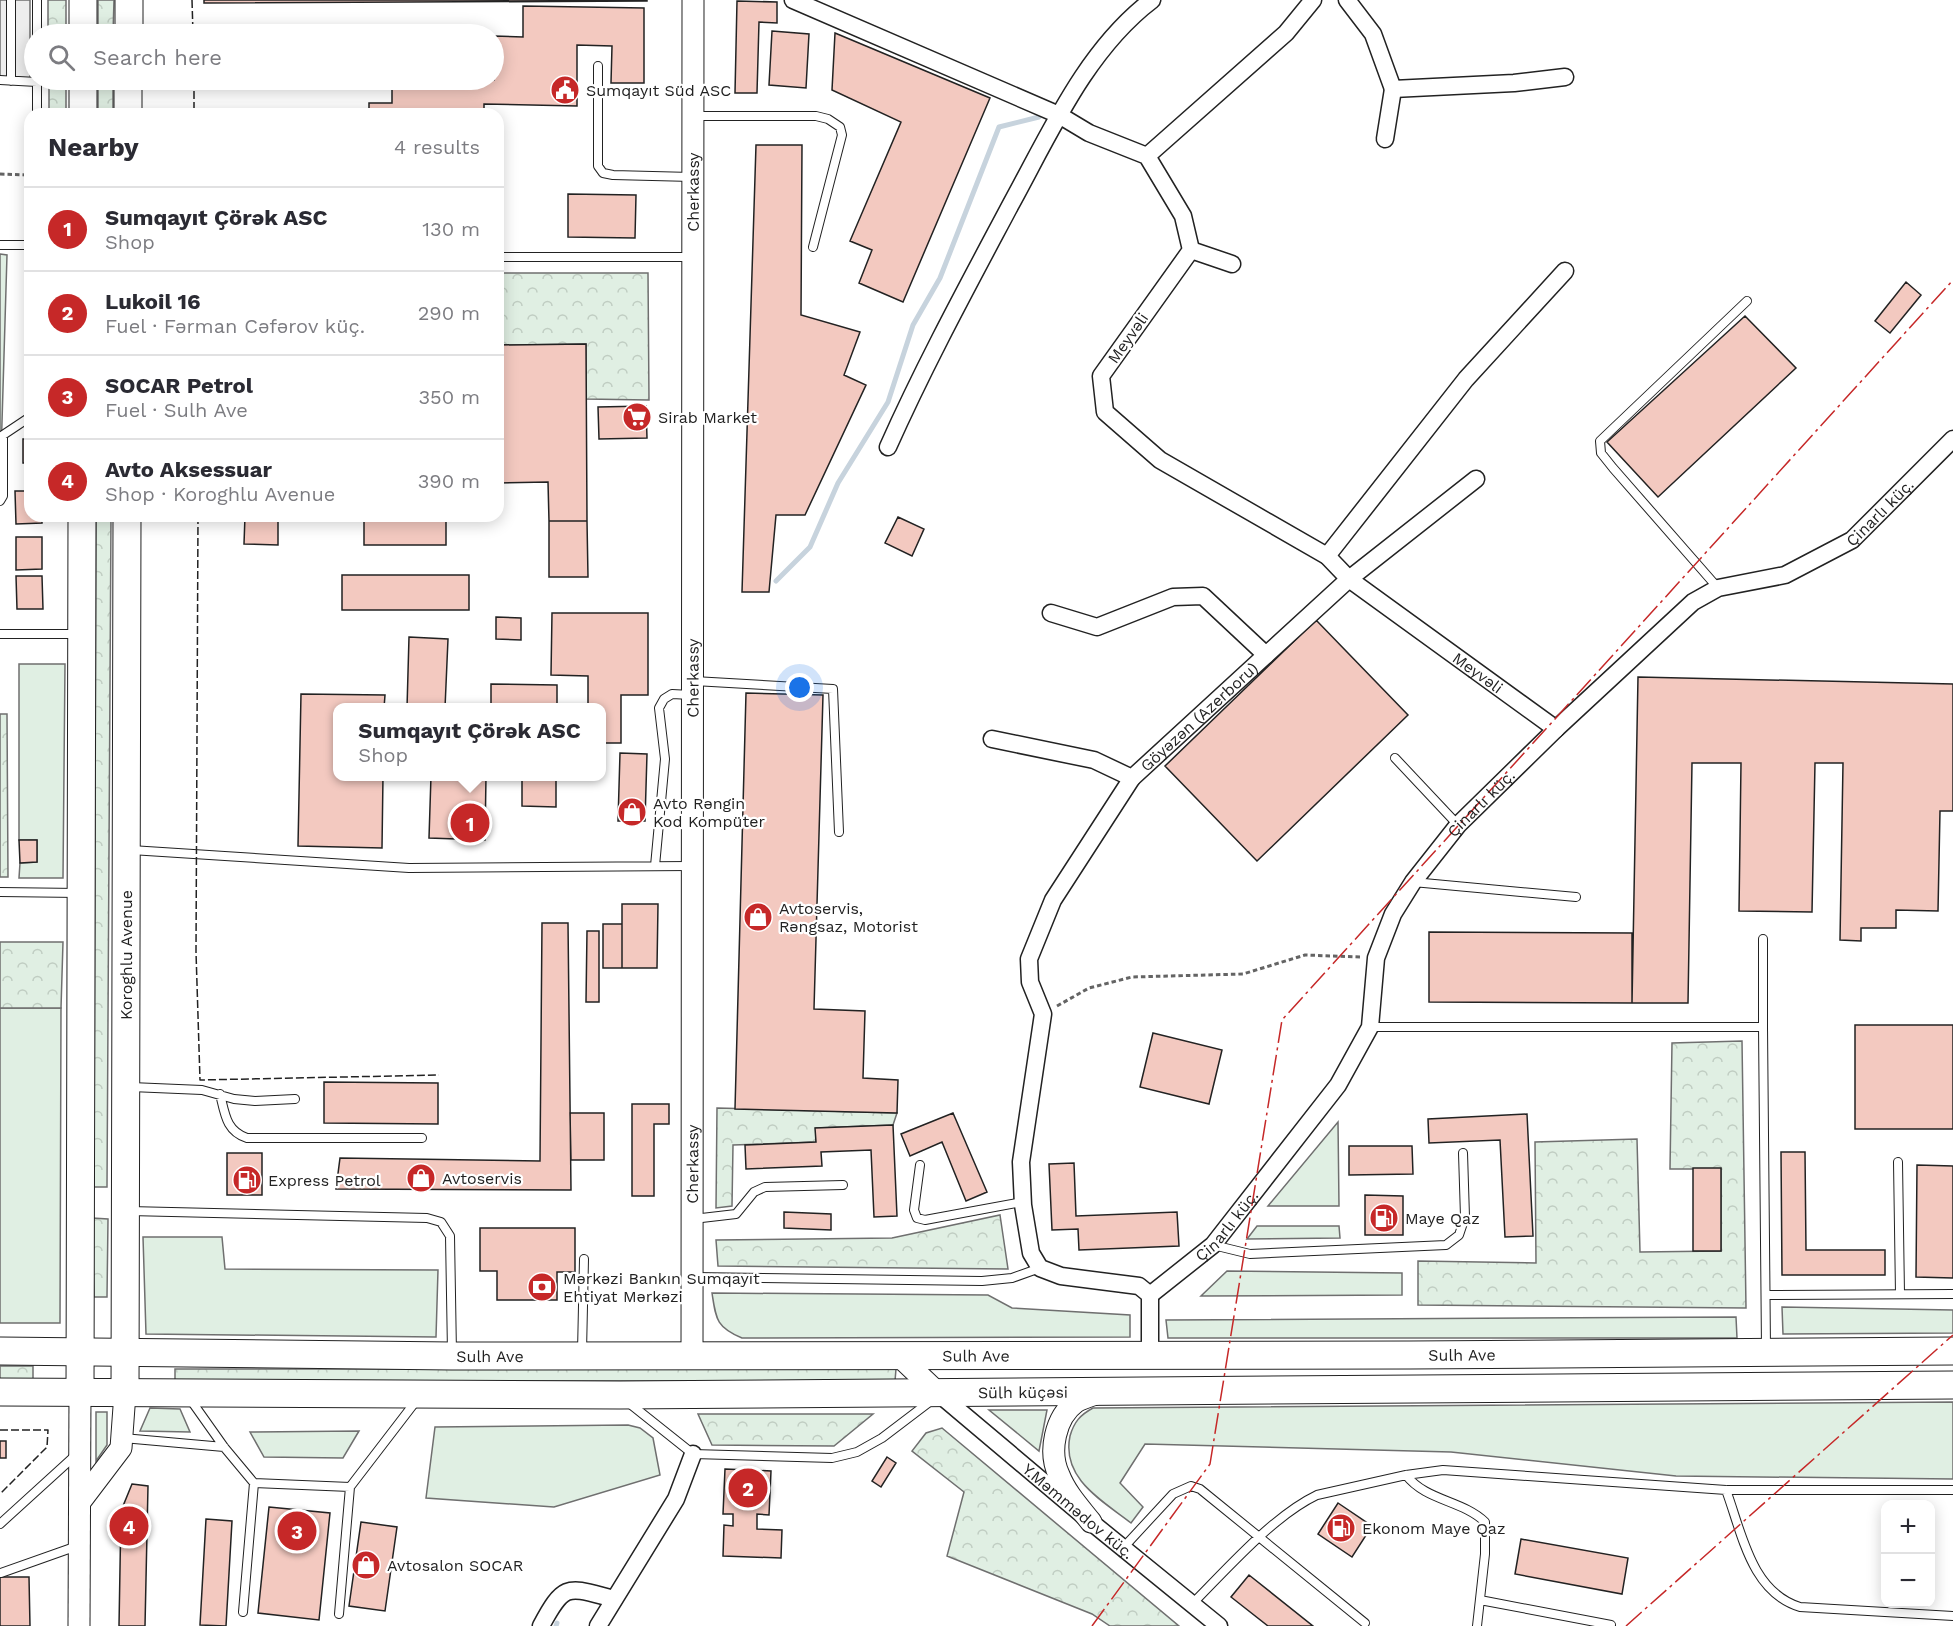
<!DOCTYPE html>
<meta charset="utf-8">
<style>
body{margin:0;font-family:"Work Sans",sans-serif;background:#f7f7f7;color:#2b2b33}
.controls{position:absolute;right:18px;bottom:18px;display:grid;overflow:hidden;border-radius:12px;box-shadow:0 3px 15px #0003}
.controls button{width:54px;height:54px;display:grid;place-items:center;padding:0;border:0;border-bottom:2px solid #e1e1e2;background:#fff;color:#2b2b33;font:30px sans-serif}
.you{position:absolute;left:800px;top:688px;width:21px;height:21px;margin:-15px;border:4px solid #fff;border-radius:50%;background:#1a73e8;box-shadow:0 0 0 9px #1a73e833}
.badge{display:grid;place-items:center;width:39px;height:39px;border-radius:50%;background:#c62828;color:#fff;font-size:20px;font-weight:700}
.pin{position:absolute;translate:-50% -50%;border:3px solid #fff;box-shadow:0 2px 6px #0006}
.popup{position:absolute;left:333px;top:703px;width:273px;height:78px;box-sizing:border-box;display:grid;place-content:center;border-radius:12px;background:#fff;filter:drop-shadow(0 2px 4px #0005);font-size:20px;white-space:nowrap;color:#7c7c81}
.popup b{font-size:22px;color:#2b2b33}
.popup::after{content:'';position:absolute;left:50%;top:100%;margin-left:-12px;border:12px solid transparent;border-top-color:#fff}
.list{margin:0;padding:0;list-style:none}
h2{display:flex;justify-content:space-between;align-items:center;height:78px;margin:0;padding:0 24px;font-size:26px}
h2 small{font-size:20px;font-weight:400;color:#7c7c81}
.list li{display:grid;grid-template-columns:39px 1fr auto;gap:18px;align-items:center;box-sizing:border-box;height:84px;padding:0 24px;border-top:2px solid #e1e1e2}
.list b{display:block;font-size:22px;white-space:nowrap}
.list p{margin:0;font-size:20px;white-space:nowrap;color:#7c7c81}
.list em{font-size:20px;font-style:normal;color:#7c7c81}
.icon{flex:none;width:33px;height:33px;fill:none;stroke:currentColor;stroke-width:2;stroke-linecap:round;stroke-linejoin:round}
.map{position:relative;flex:none;width:1953px;height:1626px;overflow:hidden}
.search{position:absolute;background:#fff;box-shadow:0 3px 15px #0003;left:24px;top:24px;width:480px;height:66px;display:flex;align-items:center;gap:15px;box-sizing:border-box;padding:0 21px;border-radius:33px;color:#7c7c81;font-size:22px}
.panel{position:absolute;background:#fff;box-shadow:0 3px 15px #0003;left:24px;top:108px;width:480px;height:414px;border-radius:18px}
.map>svg:first-child{display:block}
</style>
<div class="map">
<svg width="1953" height="1626" viewBox="0 0 1953 1626">
<defs>
<pattern id="forest-crowns" width="20" height="18" patternUnits="userSpaceOnUse" patternTransform="scale(1.5)"><rect width="20" height="18" fill="#e0efe3"/><path d="M2 6a3 3 0 1 1 6 0M12 15a3 3 0 1 1 6 0" fill="none" stroke="#c0cdc2"/></pattern>
</defs>
<rect width="100%" height="100%" fill="#fff"/>
<path fill="#e0efe3" stroke="#6f6f6f" stroke-width="1.5" d="M0 254 7 255 0 489Z
M19 664H65L63 878H19L20 863 37 862V840H19Z
M0 1008H61L60 1323H0Z
M1338 1122 1339 1206H1268Z
M1257 1226H1339L1340 1238 1247 1239Z
M143 1237H222L225 1269 438 1270 436 1337 146 1334Z
M1227 1271 1402 1273V1295L1201 1296Z
M712 1293 988 1295 1012 1308 1130 1315V1337L742 1338C716 1327 716 1319 712 1293Z
M1782 1307 1953 1310V1333L1783 1334Z
M1736 1317 1737 1338H1168L1166 1320Z
M1953 1402V1479L1676 1476 1451 1452 1145 1444 1120 1483 1143 1507 1131 1523C1103 1501 1061 1479 1070 1436 1074 1422 1080 1415 1093 1408Z
M150 1408 180 1409 190 1432 140 1431Z
M989 1410H1047L1039 1451Z
M96 1412H107V1445L96 1461Z
M628 1425 640 1428 653 1438 660 1475 554 1507 426 1498 435 1427Z
M359 1431 343 1458 264 1457 250 1432Z"/>
<path fill="url(#forest-crowns)" stroke="#6f6f6f" stroke-width="1.5" d="M48 0H66V34H48Z
M98 0H114L113 34H98Z
M49 80H66V114H49Z
M98 80H113V114H98Z
M498 273H648L649 400 586 399V344L498 345Z
M96 516H111L107 1187H94Z
M0 714H7L8 877H0Z
M0 942H63L61 1008H0Z
M1742 1041 1746 1308 1418 1305V1261L1536 1263 1535 1142 1637 1139 1640 1252 1721 1251V1169H1670L1672 1043Z
M717 1108 897 1113 893 1125 816 1128V1142L733 1145 732 1206 716 1208Z
M1000 1215 1008 1269 718 1266 716 1240 892 1238Z
M92 1218 108 1219 107 1297H94Z
M0 1366H33V1381H0Z
M175 1369H896L895 1381H175Z
M698 1414H873L834 1446 712 1445Z
M942 1428 1179 1626H1110L1092 1614 947 1556 964 1492 912 1451 926 1433Z"/>
<path fill="#ededed" stroke="#6f6f6f" stroke-width="1.5" d="M0 0H30V81L0 80Z"/>
<g fill="none" stroke-linecap="round" stroke-linejoin="round">
<path stroke="#c7d3dd" stroke-width="5" d="M776 581 810 547 838 483 888 402 913 325 940 278 999 127 1039 117
M556 1626 557 1623"/>
</g>
<path fill="#f3c9c0" stroke="#222" stroke-width="1.5" d="M204 0H647V1L204 3Z
M737 1 777 2V23L759 22 757 93H735Z
M523 6 644 8V83H611L612 46 577 45V106L484 104V114H369V103H392V80H494V36L523 37Z
M772 31 809 34 806 88 769 85Z
M835 33 990 98 903 302 859 283 872 250 850 241 901 122 832 90Z
M756 145H802L801 315 860 332 844 375 866 385 805 515H776L769 592H742Z
M568 194 636 195 635 238 568 237Z
M1906 282 1921 295 1890 333 1875 321Z
M1745 316 1796 368 1658 497 1607 442Z
M586 344 587 521H549L548 482 498 483V345Z
M646 406 647 438 599 439 598 407Z
M23 439H30V463H23Z
M15 491H30V516H42V523L16 524Z
M245 516H278V545L244 544Z
M364 516H446V545H364Z
M898 517 924 529 912 556 885 543Z
M549 521H587L588 577H549Z
M16 537H42V569L16 570Z
M342 575H469V610H342Z
M16 576H42L43 609H17Z
M552 613H648V695H621V743H602V708H588V676L551 675Z
M496 617 521 618V640L496 639Z
M1316 620 1408 715 1257 861 1165 766Z
M409 637 448 639 445 708H407Z
M1638 677 1953 684V811H1940L1938 911 1896 910V928H1861V941L1840 940 1843 763H1815L1812 912 1739 911 1741 763H1692L1688 1003H1632Z
M491 684 557 685V708H491Z
M746 693 823 695 814 1009 865 1011 863 1078 898 1080 897 1113 735 1109Z
M301 694 385 695 384 708H338V776H383L382 848 298 846Z
M620 753 647 754 645 821H618Z
M431 776H486L485 840 429 838Z
M522 776H556V807L522 806Z
M19 840H37V862L20 863Z
M622 904H658L657 968H622Z
M542 923H568L571 1190 336 1189 340 1158 540 1161Z
M603 924H622V968H603Z
M587 931H599V1002H586Z
M1429 932 1632 933V1003L1429 1002Z
M1855 1025H1953V1129H1855Z
M1153 1033 1222 1050 1209 1104 1140 1087Z
M324 1082 438 1083V1124L324 1123Z
M632 1104H669V1124H654V1196H632Z
M570 1113H604V1160H571Z
M953 1113 987 1192 966 1201 942 1142 910 1156 901 1134Z
M1527 1114 1533 1236 1505 1237 1500 1140 1429 1143 1428 1119Z
M893 1125 897 1216 874 1217 871 1150 821 1152 822 1166 746 1169 745 1145 816 1142 815 1128Z
M1349 1146H1412L1413 1174 1349 1175Z
M1781 1152H1805L1806 1250H1885V1275H1782Z
M227 1153H262V1195H227Z
M1074 1163 1076 1216 1177 1212 1179 1246 1079 1250 1078 1229 1052 1230 1049 1164Z
M1917 1165 1953 1166V1278L1916 1277Z
M1693 1168H1721V1251H1693Z
M1365 1195 1403 1196V1235H1365Z
M784 1212 831 1214V1230L784 1228Z
M480 1228H575V1272H557V1300H497V1271H480Z
M0 1441H6V1458H0Z
M887 1457 896 1463 881 1487 872 1481Z
M725 1469 771 1471 769 1515 757 1514V1529L782 1530 781 1558 723 1556 724 1525 733 1526V1514H723Z
M132 1484 148 1486 145 1626H119L121 1511Z
M1338 1503 1372 1526 1352 1557 1318 1534Z
M269 1507 330 1513 319 1620 258 1613Z
M206 1519 232 1521 226 1626 200 1625Z
M361 1522 397 1527 385 1611 349 1606Z
M1521 1539 1628 1558 1622 1594 1515 1574Z
M1249 1575 1313 1626H1268L1231 1597Z
M0 1577H29L30 1626H0Z"/>
<g fill="none" stroke-linecap="round" stroke-linejoin="round">
<g stroke="#222" stroke-width="10">
<path id="service" d="M37 0V34
M598 66V166L603 173 613 175 692 177
M0 80 37 82
M37 80V114
M11 81V0
M695 116H816L828 119 840 127 842 135 813 247
M0 245H30
M498 257H692
M0 501 3 496V435L30 417
M1718 588 1613 468 1601 453 1600 441 1747 301
M0 634H77
M694 681 833 689 839 832
M1395 758 1458 825
M131 850 409 868 690 866
M655 866 665 759 659 708 664 699 672 694 691 695
M1413 882 1576 897
M0 892 79 893
M1370 1027H1763L1766 1348
M1763 1027V939
M131 1087 202 1090 234 1099 255 1101 295 1099
M220 1094C225 1114 226 1131 247 1138H422
M1898 1162 1900 1294
M920 1165 914 1210 917 1218 925 1220 1022 1202
M129 1211 427 1218 441 1222 450 1236 452 1353
M693 1219 736 1214 754 1192 765 1187 843 1185
M1213 1245 1250 1254 1446 1245 1459 1235 1465 1217 1463 1153
M694 1277 982 1281 1012 1278 1040 1268
M1766 1295 1953 1294
M582 1352 584 1259
M190 1399 224 1447 254 1483 350 1487 416 1401
M629 1403 693 1454 832 1458 857 1452 882 1438 932 1400
M123 1438 224 1447
M1406 1475C1426 1501 1462 1500 1485 1522V1554L1477 1626
M1726 1490C1742 1533 1751 1592 1800 1607L1953 1616
M0 1524 78 1453
M1123 1548 1173 1494 1191 1486 1200 1489 1365 1623
M1 1573 80 1545
M1480 1600 1611 1625
M1192 1604C1227 1569 1273 1516 1317 1495L1406 1475 1443 1470 1726 1490H1953
M243 1612 254 1483
M339 1614 350 1487"/>
</g>
<g stroke="#222" stroke-width="19">
<g id="minor">
<path id="s1" d="M793 0 1059 115 1089 133 1147 156 1183 216 1191 250 1101 376 1105 412 1160 460 1327 556 1349 579 1556 729"/>
<path d="M1347 0 1373 34 1393 89 1514 83 1565 77"/>
<path d="M1385 139 1393 89"/>
<path d="M1147 156 1286 33 1313 0"/>
<path d="M1191 250 1232 264"/>
<path d="M888 447C925 364 968 285 1011 204 1050 133 1086 50 1152 0"/>
<path d="M1327 556 1466 379 1565 271"/>
<path d="M1051 613 1097 627 1173 597 1203 596 1266 655 1349 579 1476 479"/>
<path id="s2" d="M992 739 1094 760 1132 778 1266 655"/>
<path d="M1132 778 1053 900 1029 959 1030 982 1043 1014 1021 1162 1023 1205 1031 1253 1040 1268 1061 1276 1139 1286 1150 1295V1354"/>
<path id="s3" d="M1150 1295 1213 1245 1338 1085 1370 1027 1376 958 1393 914 1413 882 1458 825 1556 729 1693 602 1718 588 1785 575 1852 540 1953 439"/>
<path id="s4" d="M939 1394 1091 1522 1219 1626"/>
<path d="M541 1626C565 1581 568 1587 614 1599"/>
<path d="M598 1626 676 1499 693 1454"/>
</g>
</g>
<g stroke="#222" stroke-width="23">
<g id="tertiary">
<path id="s5" d="M692 1356 693 0"/>
<path d="M899 1356 939 1394"/>
<path d="M80 1502 121 1448 125 1393"/>
<path d="M1091 1522C1079 1507 1066 1493 1059 1475 1048 1452 1055 1417 1076 1402 1082 1398 1091 1396 1098 1393"/>
<path d="M79 1626 80 1392"/>
</g>
</g>
<g stroke="#222" stroke-width="29">
<g id="primary">
<path d="M83 34V0"/>
<path d="M129 34V0"/>
<path d="M83 114V80"/>
<path d="M128 114V80"/>
<path d="M80 1392 82 516"/>
<path id="s6" d="M125 1393 127 516"/>
</g>
</g>
<g stroke="#222" stroke-width="29">
<g id="trunk">
<path id="s7" d="M0 1351 452 1356 1410 1355 1953 1351"/>
<path id="s8" d="M0 1392 620 1395 1953 1385"/>
</g>
</g>
<path stroke="#646464" stroke-width="3" stroke-dasharray="4.5 3" stroke-linecap="butt" d="M0 174 30 175
M1057 1006 1089 988 1132 977 1243 974 1305 955 1360 957"/>
<use href="#service" stroke="#fff" stroke-width="8"/>
<use href="#minor" stroke="#fff" stroke-width="16"/>
<use href="#tertiary" stroke="#fff" stroke-width="21"/>
<use href="#primary" stroke="#fff" stroke-width="27"/>
<use href="#trunk" stroke="#fff" stroke-width="27"/>
<path stroke="#222" stroke-width="1.5" stroke-dasharray="8 3" stroke-linecap="butt" d="M192 0 193 34
M194 80V114
M198 516 196 952 200 1080 439 1075
M0 1430H48L47 1447 0 1494"/>
<path stroke="#c62828" stroke-width="1.5" stroke-dasharray="21 4.5 3 4.5" stroke-linecap="butt" d="M1092 1626 1210 1464 1282 1020 1953 280
M1626 1626 1953 1335"/>
</g>
<defs>
<g id="civic-disc" transform="scale(1.5)"><circle r="9.5" fill="#c62828" stroke="#fff"/><path d="M-.6-6.5H3V-4.5H.6V-3L4-1V1h2V6H-6V1h2V-1L-.6-3ZM-1.2 2.5V6h2.4V2.5Z" fill="#fff"/></g>
<g id="supermarket-disc" transform="scale(1.5)"><circle r="9.5" fill="#c62828" stroke="#fff"/><path d="M-6-5.5h2.5l.6 2H6L4.5 2H-2.5L-4.4-4H-6ZM-1.5 3.2a1.3 1.3 0 1 0 .1 0ZM3 3.2a1.3 1.3 0 1 0 .1 0Z" fill="#fff"/></g>
<g id="shop-disc" transform="scale(1.5)"><circle r="9.5" fill="#c62828" stroke="#fff"/><path d="M-5-2.5h2.3a2.7 3.5 0 0 1 5.4 0H5L5.5 6h-11ZM-1.5-2.5h3a1.5 2.3 0 0 0-3 0Z" fill="#fff"/></g>
<g id="fuel-disc" transform="scale(1.5)"><circle r="9.5" fill="#c62828" stroke="#fff"/><path d="M-5.5-6h7V0h2V4h1.3V-2.5L3-4.5l.8-.8L6-3V5H2.5V1h-1V6h-7ZM-4.2-4.7v3.2H.2V-4.7Z" fill="#fff"/></g>
<g id="bank-disc" transform="scale(1.5)"><circle r="9.5" fill="#c62828" stroke="#fff"/><path d="M-6-4H6V4H-6ZM0-2.3a2.3 2.3 0 1 0 0 4.6a2.3 2.3 0 1 0 0-4.6Z" fill="#fff"/></g>
</defs>
<g fill-rule="evenodd">
<use href="#civic-disc" x="565" y="90"/>
<use href="#supermarket-disc" x="637" y="417"/>
<use href="#shop-disc" x="632" y="812"/>
<use href="#shop-disc" x="758" y="917"/>
<use href="#shop-disc" x="421" y="1178"/>
<use href="#fuel-disc" x="247" y="1180"/>
<use href="#fuel-disc" x="1384" y="1218"/>
<use href="#bank-disc" x="542" y="1287"/>
<use href="#fuel-disc" x="1341" y="1528"/>
<use href="#shop-disc" x="366" y="1565"/>
</g>
<g text-anchor="middle" dominant-baseline="central" stroke-width="4.5" stroke-linejoin="round" paint-order="stroke">
<g font-size="16" fill="#222" stroke="#fff" text-anchor="start">
<text x="586" y="90">Sumqayıt Süd ASC</text>
<text x="658" y="417">Sirab Market</text>
<text x="653" y="803">Avto Rəngin<tspan x="653" dy="18">Kod Kompüter</tspan></text>
<text x="779" y="908">Avtoservis,<tspan x="779" dy="18">Rəngsaz, Motorist</tspan></text>
<text x="442" y="1178">Avtoservis</text>
<text x="268" y="1180">Express Petrol</text>
<text x="1405" y="1218">Maye Qaz</text>
<text x="563" y="1278">Mərkəzi Bankın Sumqayıt<tspan x="563" dy="18">Ehtiyat Mərkəzi</tspan></text>
<text x="1362" y="1528">Ekonom Maye Qaz</text>
<text x="387" y="1565">Avtosalon SOCAR</text>
</g>
<g font-size="16" fill="#222" stroke="#fff">
<text stroke="none"><textPath href="#s5" startOffset="1164">Cherkassy</textPath></text>
<text transform="translate(1128 338) rotate(-55)">Meyvəli</text>
<text stroke="none"><textPath href="#s3" startOffset="1112">Çinarlı küç.</textPath></text>
<text stroke="none"><textPath href="#s1" startOffset="1140">Meyvəli</textPath></text>
<text stroke="none"><textPath href="#s5" startOffset="678">Cherkassy</textPath></text>
<text stroke="none"><textPath href="#s2" startOffset="237">Göyəzən (Azerboru)</textPath></text>
<text stroke="none"><textPath href="#s3" startOffset="608">Çinarlı küç.</textPath></text>
<text stroke="none"><textPath href="#s6" startOffset="438">Koroghlu Avenue</textPath></text>
<text stroke="none"><textPath href="#s5" startOffset="192">Cherkassy</textPath></text>
<text stroke="none"><textPath href="#s3" startOffset="104">Çinarlı küç.</textPath></text>
<text stroke="none"><textPath href="#s7" startOffset="1462">Sulh Ave</textPath></text>
<text stroke="none"><textPath href="#s7" startOffset="490">Sulh Ave</textPath></text>
<text stroke="none"><textPath href="#s7" startOffset="976">Sulh Ave</textPath></text>
<text stroke="none"><textPath href="#s8" startOffset="1023">Sülh küçəsi</textPath></text>
<text stroke="none"><textPath href="#s4" startOffset="182">Y.Məmmədov küç.</textPath></text>
</g>
</g>
</svg>
<div class="controls">
<button>+</button>
<button>−</button>
</div>
<div class="you"></div>
<div class="pin badge" style="left:470px;top:823px">1</div>
<div class="popup"><b>Sumqayıt Çörək ASC</b>Shop</div>
<div class="pin badge" style="left:748px;top:1488px">2</div>
<div class="pin badge" style="left:297px;top:1531px">3</div>
<div class="pin badge" style="left:129px;top:1526px">4</div>
<div class="search"><svg class="icon" aria-label="search" viewBox="0 0 24 24"><circle cx="10" cy="10" r="6"/><path d="M15 15l6 6"/></svg>Search here</div>
<section class="panel">
<h2>Nearby<small>4 results</small></h2>
<ul class="list">
<li><span class="badge">1</span><div><b>Sumqayıt Çörək ASC</b><p>Shop</p></div><em>130 m</em></li>
<li><span class="badge">2</span><div><b>Lukoil 16</b><p>Fuel · Fərman Cəfərov küç.</p></div><em>290 m</em></li>
<li><span class="badge">3</span><div><b>SOCAR Petrol</b><p>Fuel · Sulh Ave</p></div><em>350 m</em></li>
<li><span class="badge">4</span><div><b>Avto Aksessuar</b><p>Shop · Koroghlu Avenue</p></div><em>390 m</em></li>
</ul>
</section>
</div>
